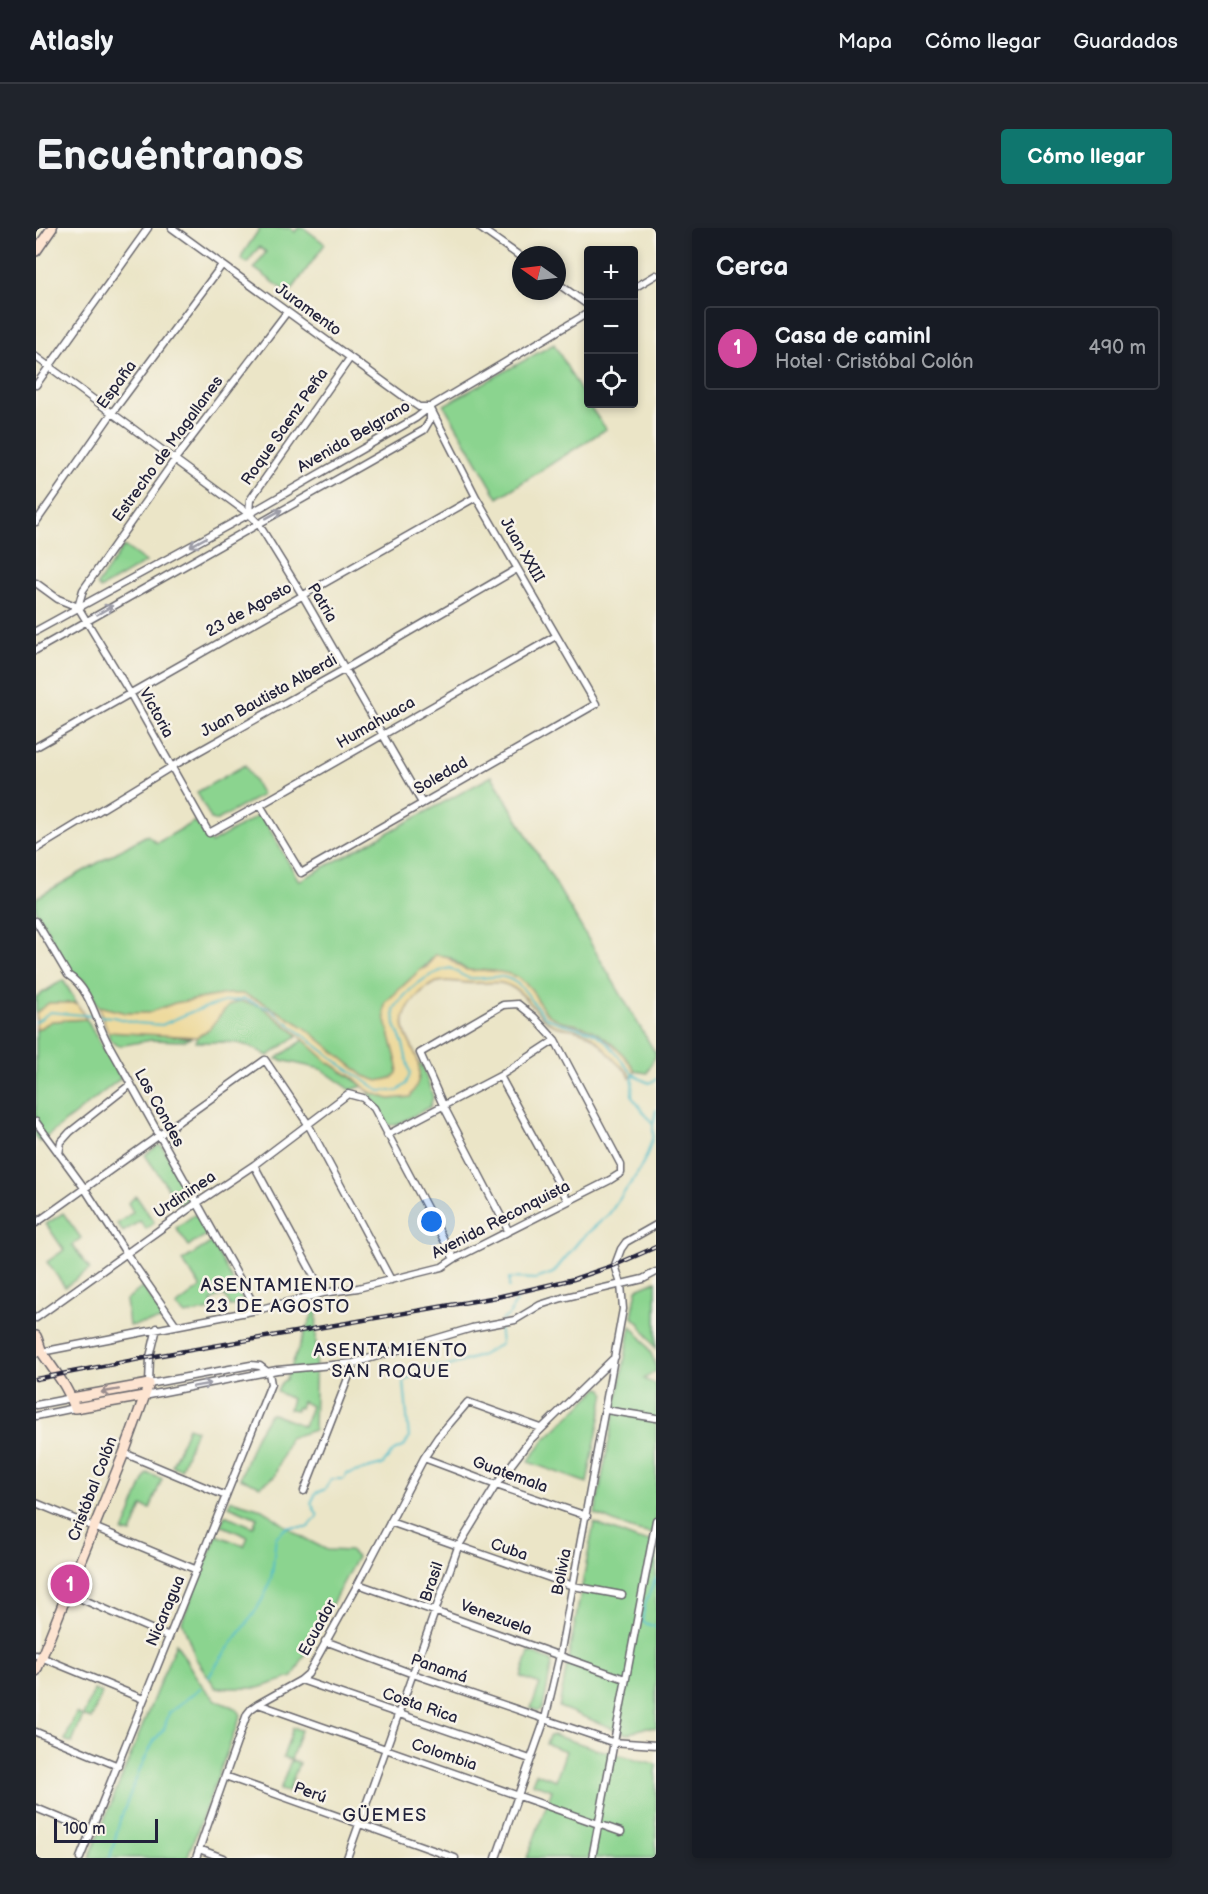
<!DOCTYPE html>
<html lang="es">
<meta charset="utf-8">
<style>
body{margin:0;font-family:"Balsamiq Sans",sans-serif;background:#20242c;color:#f1f3f6}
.controls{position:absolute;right:18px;top:18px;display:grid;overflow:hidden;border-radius:6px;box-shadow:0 3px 9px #0003}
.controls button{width:54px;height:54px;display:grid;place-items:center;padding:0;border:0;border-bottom:2px solid #363941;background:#171b24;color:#f1f3f6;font:30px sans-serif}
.compass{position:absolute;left:476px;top:18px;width:54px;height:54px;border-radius:50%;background:#171b24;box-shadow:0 3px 9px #0003;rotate:284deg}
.scale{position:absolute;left:18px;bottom:15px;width:104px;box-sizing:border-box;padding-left:6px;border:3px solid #22223b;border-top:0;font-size:16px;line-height:21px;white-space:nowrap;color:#22223b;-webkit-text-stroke:4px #f7f3e8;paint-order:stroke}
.you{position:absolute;left:396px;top:994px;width:21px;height:21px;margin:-15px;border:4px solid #fff;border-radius:50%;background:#1a73e8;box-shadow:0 0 0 9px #1a73e833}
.badge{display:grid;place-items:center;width:39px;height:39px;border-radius:50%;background:#0f766e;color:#fff;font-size:20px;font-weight:700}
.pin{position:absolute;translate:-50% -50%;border:3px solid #fff;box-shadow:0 2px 6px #0006}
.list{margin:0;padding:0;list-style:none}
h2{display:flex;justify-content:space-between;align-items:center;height:78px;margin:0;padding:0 24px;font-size:26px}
h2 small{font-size:20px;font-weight:400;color:#9ea1a6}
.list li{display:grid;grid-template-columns:39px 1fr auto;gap:18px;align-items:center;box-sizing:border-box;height:84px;margin:0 12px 12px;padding:0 12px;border:2px solid #363941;border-radius:6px}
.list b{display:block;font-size:22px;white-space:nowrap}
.list p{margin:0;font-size:20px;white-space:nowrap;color:#9ea1a6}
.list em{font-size:20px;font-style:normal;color:#9ea1a6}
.icon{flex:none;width:33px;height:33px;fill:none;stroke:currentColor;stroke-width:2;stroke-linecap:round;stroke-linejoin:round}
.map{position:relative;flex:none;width:620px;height:1630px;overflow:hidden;border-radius:6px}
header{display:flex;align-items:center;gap:36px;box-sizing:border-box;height:84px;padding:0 30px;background:#171b24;border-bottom:2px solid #363941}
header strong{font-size:28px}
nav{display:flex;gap:33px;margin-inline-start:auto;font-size:21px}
.intro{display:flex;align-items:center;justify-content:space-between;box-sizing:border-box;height:144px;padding:0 36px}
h1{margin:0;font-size:42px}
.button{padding:15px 27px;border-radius:6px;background:#0f766e;color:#fff;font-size:21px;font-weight:700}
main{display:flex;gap:36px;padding:0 36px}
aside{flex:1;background:#171b24;border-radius:6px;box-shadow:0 3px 9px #0003}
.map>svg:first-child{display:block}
</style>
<header>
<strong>Atlasly</strong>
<nav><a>Mapa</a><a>Cómo llegar</a><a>Guardados</a></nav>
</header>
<div class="intro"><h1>Encuéntranos</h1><a class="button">Cómo llegar</a></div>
<main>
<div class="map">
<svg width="620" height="1630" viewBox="0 0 620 1630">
<rect width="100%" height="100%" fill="#f7f3e8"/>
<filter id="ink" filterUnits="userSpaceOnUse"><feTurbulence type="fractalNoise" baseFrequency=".0167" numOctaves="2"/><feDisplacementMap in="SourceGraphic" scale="12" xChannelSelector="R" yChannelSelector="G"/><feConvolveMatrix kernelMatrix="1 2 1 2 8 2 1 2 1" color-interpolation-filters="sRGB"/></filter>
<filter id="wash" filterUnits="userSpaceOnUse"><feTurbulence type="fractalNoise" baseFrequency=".008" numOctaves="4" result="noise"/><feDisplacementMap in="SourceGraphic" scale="24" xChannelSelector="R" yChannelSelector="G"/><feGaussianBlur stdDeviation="1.35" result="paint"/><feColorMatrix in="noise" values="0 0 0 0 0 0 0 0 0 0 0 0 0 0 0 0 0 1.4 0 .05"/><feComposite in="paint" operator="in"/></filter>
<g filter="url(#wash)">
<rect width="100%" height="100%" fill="#ebe5c7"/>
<path fill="#8bd48f" stroke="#567b65" stroke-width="1.5" d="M224 0H254L259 4 262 0H268L289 16 255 63 251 64 218 40 230 24 223 19 211 35 206 31V27Z
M518 116 552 176 570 201 462 270 408 177Z
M88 318 110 334 64 361 61 357Z
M209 537 226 567 180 593 175 591 161 564Z
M456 548 620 826 611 845 599 843C590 826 566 805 548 799 536 795 524 795 513 787 502 779 499 764 488 755 468 738 453 747 432 742 424 740 420 732 413 729 410 727 403 728 399 727 388 742 371 751 360 766 346 786 356 816 362 838L361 845 356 850 342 853 328 848 268 799 226 774 206 766H192L139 775 112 785H90L62 778 49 752 39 749 34 743 0 682V670L111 607 121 615 159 593 175 615 225 586 263 653Z
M27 752 41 775H13L0 785V769Z
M204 773 225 778 262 807 232 828C204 810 192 815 160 814L161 809C179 801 184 777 204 773Z
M50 791 85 850 4 914 0 909V802L16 793Z
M72 804 132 807 154 810 148 813 115 812 83 818 74 812Z
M268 812 292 834 327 858 315 862 285 841 240 831Z
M382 835 386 837 397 869 394 879 360 897H352L332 863 353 871 374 869 383 849Z
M123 917 127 919 152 967 151 971 143 976 109 927Z
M100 968 118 994 110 1001 104 993 87 1004 81 996 97 984 92 975Z
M27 985 45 1010 36 1017 54 1041 29 1059 11 1034 28 1022 10 996Z
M158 987 162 988 172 1006 153 1018 140 1000Z
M176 1014 207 1073 204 1077 194 1078 188 1066 175 1073 180 1081 149 1087 140 1078 165 1059 146 1033Z
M620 1053V1121L604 1096 596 1088 601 1061Z
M107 1059 127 1088 125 1092 93 1098 90 1072Z
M281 1075 278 1202 253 1210 238 1249 224 1258 204 1250 220 1208 234 1185 268 1198 275 1178 266 1173 264 1180 261 1179 260 1182 253 1181 256 1171 241 1164 245 1155 250 1151Z
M595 1098C606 1109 619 1127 620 1143L608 1151 620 1157V1306C599 1305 578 1294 559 1286Z
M563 1160 567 1161 569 1165 551 1255 492 1234 508 1212Z
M152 1199 160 1202 145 1241 136 1238Z
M111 1245 126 1251 114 1281 106 1278 95 1306 87 1304Z
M195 1272 226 1281 264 1308 291 1322 314 1323 321 1329 257 1449 222 1460H180L160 1431 146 1393 181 1307 208 1318 212 1309 185 1297 189 1287 217 1299 221 1290 193 1278Z
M558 1295 602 1312 620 1313V1500L611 1499 591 1506 523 1479Z
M140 1415C151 1433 162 1456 178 1470 187 1479 199 1475 205 1487L151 1630H53Z
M493 1424 514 1432 516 1435 508 1475 506 1481 502 1483 495 1480 504 1456 485 1449Z
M58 1462 66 1465 55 1491 47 1488 36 1515 29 1512 40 1485 47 1488Z
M257 1500 265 1502 255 1532 263 1535 252 1564 244 1562 255 1532 247 1529Z
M517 1507 564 1522 620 1536V1630H491L516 1562 496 1555 500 1545 520 1552 530 1523 510 1516 513 1508Z"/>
<path fill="#eeda9e" stroke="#887e6c" stroke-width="1.5" d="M399 727C417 727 418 739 431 742 435 743 441 742 445 742 465 744 481 744 495 761 501 769 504 781 513 787 523 795 536 795 548 799 565 805 590 826 599 843L594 850C592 841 585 840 579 833 566 818 558 805 537 801 530 800 522 800 515 796 500 787 493 770 479 761 467 753 458 754 444 755 415 757 403 742 378 772 350 804 387 817 383 848 383 855 378 862 374 869L353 871 332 863 318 850 292 834 259 804 225 778 204 773 197 775 191 779 173 801 161 809 72 804 62 778 90 785H112L139 775 192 766H206L226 774 268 799 328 848 342 853 356 850 361 845 362 838 349 789 348 781 350 774 384 742 391 739Z
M13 775H41L50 791 16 793 0 802V785Z"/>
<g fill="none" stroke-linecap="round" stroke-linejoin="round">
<path stroke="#50bdc9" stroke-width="2" d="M63 788 77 789 100 795 126 797 155 784 188 774 208 771 234 781 307 838 344 863H362L370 856 374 846 367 816 359 797 358 781C371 762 391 745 414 740 420 743 427 749 434 750 446 752 460 746 471 750 493 758 498 783 513 791 528 798 546 798 561 807 582 819 588 848 614 855L620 851
M0 794 14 784 57 788
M617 896 620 882
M473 1059V1050L500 1051 517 1045 544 1012 573 986 601 946 611 927 617 908V896L596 869 597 846
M465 1093 474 1086 480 1073
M620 1350 609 1375 606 1394 620 1399
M173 1449C190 1417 226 1385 235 1350 238 1337 238 1322 240 1309L251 1299H272L282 1288 275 1275 280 1265 289 1261 296 1251H308L311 1246 346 1237 358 1223 368 1218 373 1210 368 1154 380 1145 400 1138 410 1139 444 1128 465 1116 463 1097
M74 1630 84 1592 103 1543 118 1513 128 1501 133 1485 164 1460"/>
</g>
</g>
<g filter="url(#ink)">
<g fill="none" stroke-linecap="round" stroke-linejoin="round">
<g stroke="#68666c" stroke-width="9">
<path id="street" d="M136 0 374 173 383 179H393
M444 0 485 29
M521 55 552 77
M598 60 620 47
M0 129 213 286 222 295 267 368 386 575
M0 157 112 0
M213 286 214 272 314 130
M0 294 76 185 186 37
M0 355 22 371 42 379
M42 379 94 465 173 605 224 577 520 408
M42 379 47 362 140 230 251 84
M0 403 213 286 380 190 394 179 552 85
M0 422 388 202 394 192V183
M0 519 440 269
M224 577 265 645 560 476 440 269 394 179
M0 621 135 539 309 441 481 341
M0 693 32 747C55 761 60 795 73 817 122 905 172 994 221 1082
M464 848 532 973
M0 894 49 961 90 1025 140 1097
M351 907 464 848 519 812
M23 926 25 914 34 904 95 856
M218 937 287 1065
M0 995 229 832 272 896 355 1052
M0 1090 161 975 218 937 312 866 327 870 338 880 418 1031
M121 1100 114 1129 113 1156 215 1137 224 1138 233 1145
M0 1125 221 1082 287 1065 322 1060 406 1039 418 1031 574 952 585 945V937L519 812 498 789 482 776 467 777 384 825 407 877 472 1002
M108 1168 241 1142 318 1135 436 1100 479 1092 504 1077 526 1070 607 1051 620 1044
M0 1177 36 1170
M570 1182 620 1190
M0 1188 39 1180
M88 1225 190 1268
M388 1230 460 1257 551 1288
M268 1263 318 1135
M0 1275 161 1342
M354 1294 537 1358 586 1367
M322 1356 589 1451
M32 1365 133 1409
M289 1413 377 1446 576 1514 620 1517
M0 1427 107 1471
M265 1452 494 1531
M222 1476 585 1604
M0 1504 82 1538
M189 1548 419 1630
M0 1580 55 1603
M163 1621 187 1630
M44 1630 235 1156 233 1145
M160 1630 211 1486 215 1481 222 1476 265 1452 272 1446 322 1356 388 1230 402 1209 432 1174 505 1200
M311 1630 422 1319 460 1257 494 1212 579 1129
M460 1630 509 1491 524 1427 587 1081 585 1056 579 1037 585 1021 590 1014 620 997
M556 1630 620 1292"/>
</g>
<g stroke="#68666c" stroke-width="12">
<path id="secondary" d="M0 23 16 0
M0 1108C3 1114 4 1121 7 1126 19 1144 32 1159 39 1180L108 1168
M0 1443 88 1225 113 1156 36 1170"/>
</g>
<use href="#street" stroke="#fff" stroke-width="6"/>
<use href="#secondary" stroke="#fde4d1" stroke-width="9"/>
<g stroke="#22223b" stroke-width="4.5">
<path id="rail" d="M0 1151 114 1129 461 1069 538 1051 579 1037 620 1019"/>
</g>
<use href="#rail" stroke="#f7f3e8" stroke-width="2" stroke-dasharray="7" stroke-linecap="butt"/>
</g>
<defs><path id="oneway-shaft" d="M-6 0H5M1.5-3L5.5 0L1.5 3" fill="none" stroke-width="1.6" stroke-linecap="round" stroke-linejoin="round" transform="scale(1.5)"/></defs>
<g stroke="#9c9ca7">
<use href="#oneway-shaft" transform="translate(238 286) rotate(-29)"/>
<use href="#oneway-shaft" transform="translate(162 314) rotate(151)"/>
<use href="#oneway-shaft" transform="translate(69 382) rotate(-30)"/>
<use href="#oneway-shaft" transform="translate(166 1157) rotate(-10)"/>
</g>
<use stroke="#9a8d8e" href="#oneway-shaft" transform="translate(74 1163) rotate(170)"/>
</g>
<g text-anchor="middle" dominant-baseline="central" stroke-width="5" stroke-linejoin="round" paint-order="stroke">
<g font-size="16" fill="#22223b" stroke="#f7f3e8">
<text transform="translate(272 82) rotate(36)">Juramento</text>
<text transform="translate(81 157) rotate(-54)">España</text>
<text transform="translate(249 199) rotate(-55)">Roque Saenz Peña</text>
<text transform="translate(318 209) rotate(-30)">Avenida Belgrano</text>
<text transform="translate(132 221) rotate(-54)">Estrecho de Magallanes</text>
<text transform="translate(486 322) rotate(60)">Juan XXIII</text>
<text transform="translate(286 375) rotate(59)">Patria</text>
<text transform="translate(213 382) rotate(-29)">23 de Agosto</text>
<text transform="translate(233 468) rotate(-29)">Juan Bautista Alberdi</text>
<text transform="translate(120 485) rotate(61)">Victoria</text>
<text transform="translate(340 495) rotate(-30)">Humahuaca</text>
<text transform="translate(405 548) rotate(-30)">Soledad</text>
<text transform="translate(123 880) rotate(61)">Los Condes</text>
<text transform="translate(149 967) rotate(-34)">Urdininea</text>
<text transform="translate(465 992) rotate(-27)">Avenida Reconquista</text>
<text transform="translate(474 1247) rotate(20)">Guatemala</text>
<text transform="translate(57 1261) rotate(-69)">Cristóbal Colón</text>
<text transform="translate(473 1322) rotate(19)">Cuba</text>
<text transform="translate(526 1344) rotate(-79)">Bolivia</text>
<text transform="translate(396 1354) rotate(-71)">Brasil</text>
<text transform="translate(130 1383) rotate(-67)">Nicaragua</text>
<text transform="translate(460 1390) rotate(20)">Venezuela</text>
<text transform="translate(282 1400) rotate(-61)">Ecuador</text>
<text transform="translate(403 1441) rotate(19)">Panamá</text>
<text transform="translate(384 1478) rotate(19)">Costa Rica</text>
<text transform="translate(408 1527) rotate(19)">Colombia</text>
<text transform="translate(274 1565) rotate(20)">Perú</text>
</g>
<g font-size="18" letter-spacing="1.5" fill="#22223b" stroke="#f7f3e8">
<text x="242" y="1057">ASENTAMIENTO<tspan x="242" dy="21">23 DE AGOSTO</tspan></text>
<text x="355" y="1122">ASENTAMIENTO<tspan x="355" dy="21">SAN ROQUE</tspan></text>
<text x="349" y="1587">GÜEMES</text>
</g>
</g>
</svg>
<div class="controls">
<button>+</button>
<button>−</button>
<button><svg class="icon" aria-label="locate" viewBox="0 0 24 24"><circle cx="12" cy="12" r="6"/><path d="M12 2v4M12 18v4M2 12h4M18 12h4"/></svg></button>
</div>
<svg class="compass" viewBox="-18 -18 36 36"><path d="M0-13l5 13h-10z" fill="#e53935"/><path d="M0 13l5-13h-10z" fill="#9ea1a6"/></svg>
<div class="scale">100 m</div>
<div class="you"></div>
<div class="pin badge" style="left:34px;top:1356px;background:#d1479c">1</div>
</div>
<aside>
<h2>Cerca<small></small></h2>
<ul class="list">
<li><span class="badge" style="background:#d1479c">1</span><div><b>Casa de caminl</b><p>Hotel · Cristóbal Colón</p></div><em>490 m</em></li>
</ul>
</aside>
</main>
